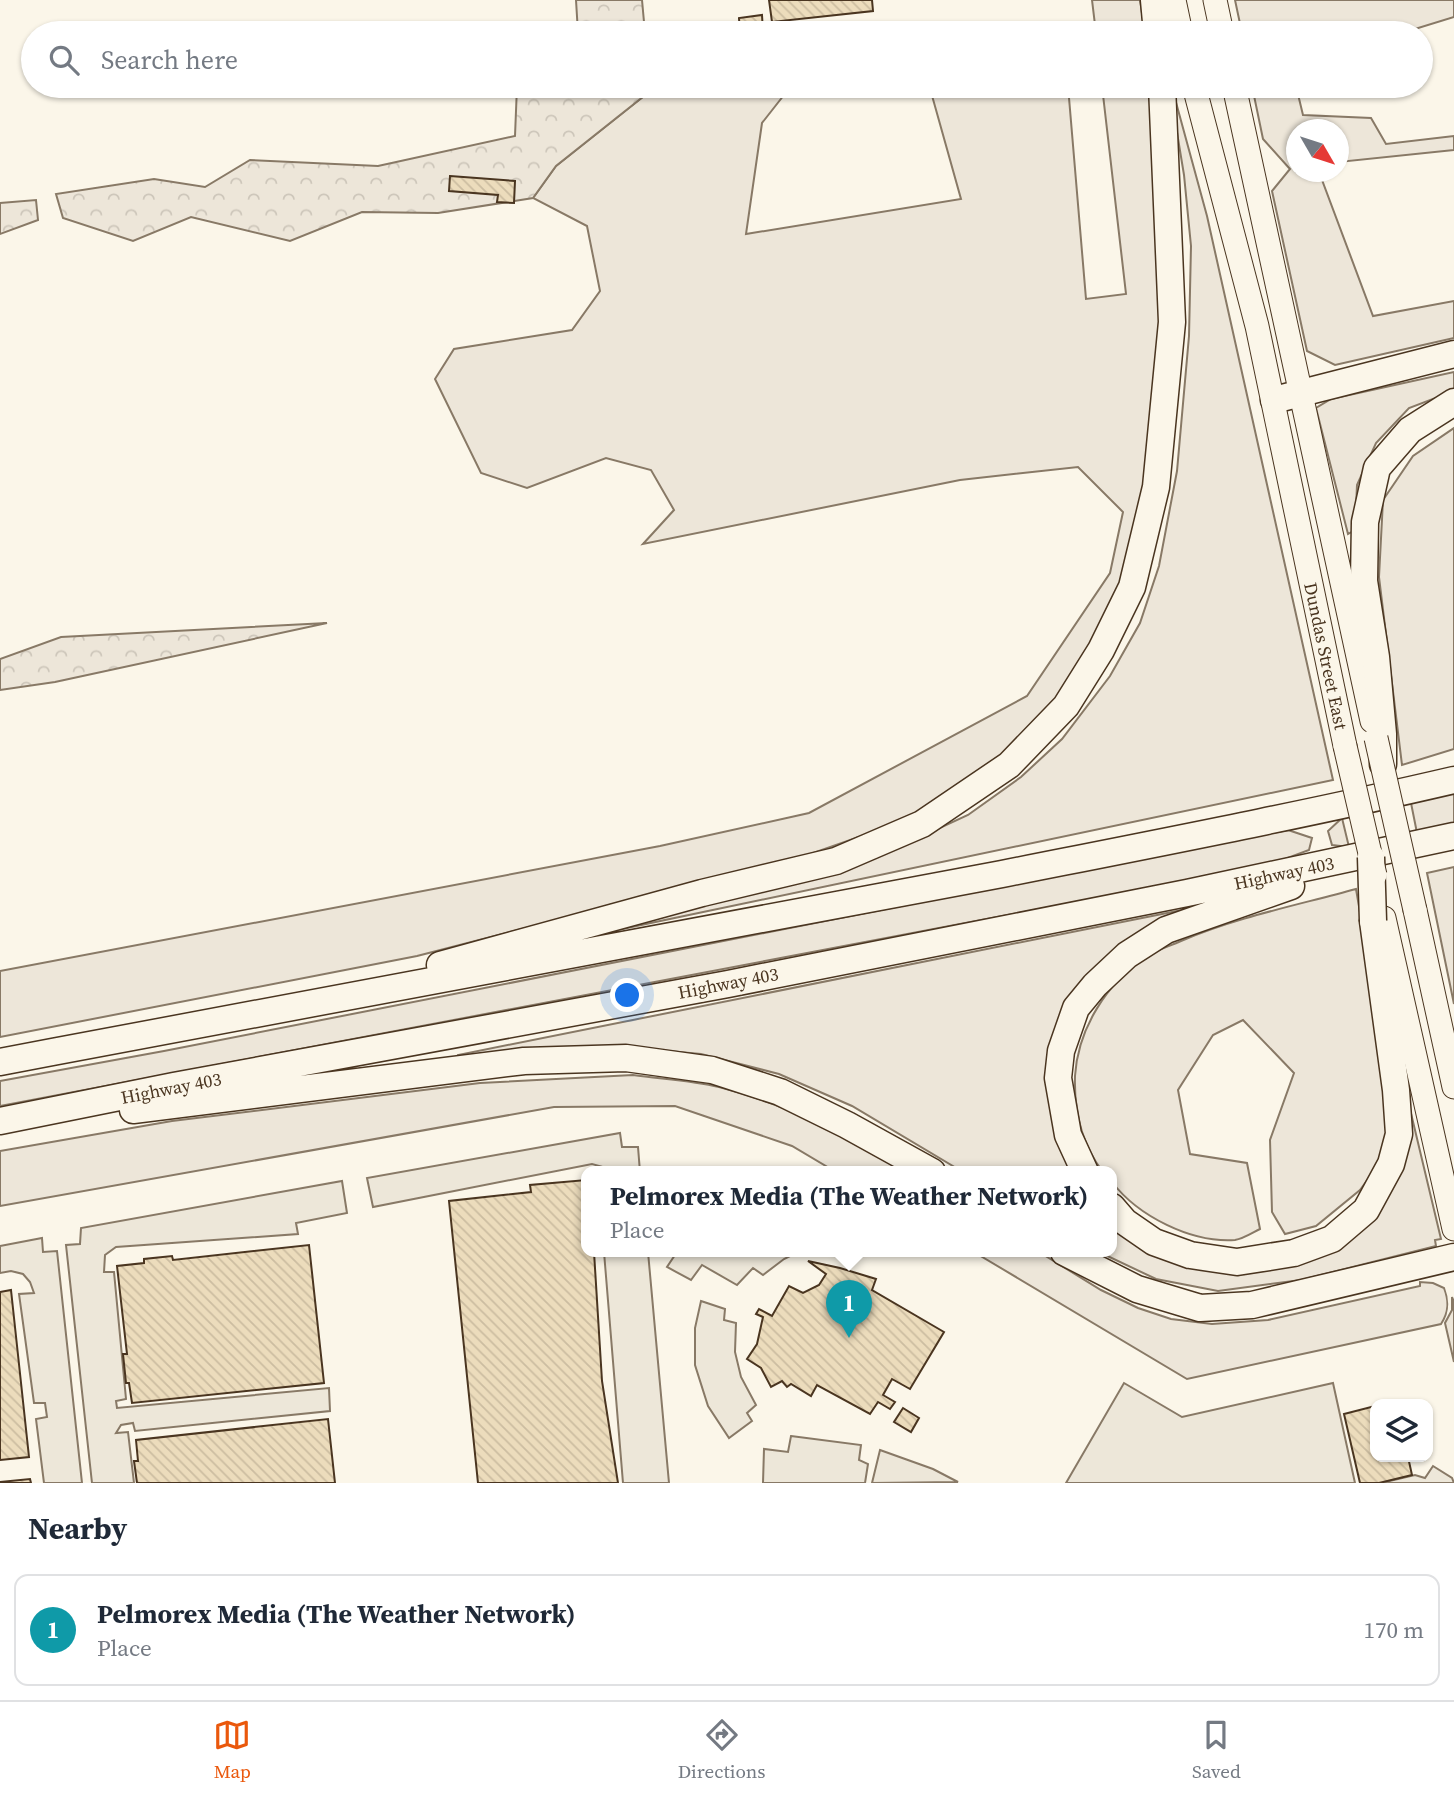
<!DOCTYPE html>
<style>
body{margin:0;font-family:"Source Serif 4",serif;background:#f2f2f3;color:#1f2937}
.controls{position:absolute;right:21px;bottom:21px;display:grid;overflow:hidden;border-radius:14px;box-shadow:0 2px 5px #0004}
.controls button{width:63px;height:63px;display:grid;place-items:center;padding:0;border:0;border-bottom:2px solid #e0e1e3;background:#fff;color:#1f2937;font:35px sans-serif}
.compass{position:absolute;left:1286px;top:119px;width:63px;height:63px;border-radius:50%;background:#fff;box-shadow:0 2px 5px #0004;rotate:129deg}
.you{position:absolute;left:628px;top:996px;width:24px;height:24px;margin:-18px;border:5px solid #fff;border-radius:50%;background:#1a73e8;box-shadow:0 0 0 10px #1a73e833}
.badge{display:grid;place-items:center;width:46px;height:46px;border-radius:50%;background:#ea580c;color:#fff;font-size:23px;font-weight:700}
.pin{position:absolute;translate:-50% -58px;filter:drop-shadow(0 2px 4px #0008)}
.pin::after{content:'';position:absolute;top:37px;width:24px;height:21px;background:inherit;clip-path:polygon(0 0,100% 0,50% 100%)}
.popup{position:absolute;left:581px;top:1166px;width:536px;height:91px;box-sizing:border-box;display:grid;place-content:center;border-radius:14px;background:#fff;filter:drop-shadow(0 2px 5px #0005);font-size:23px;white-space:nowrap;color:#747a83}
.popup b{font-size:26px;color:#1f2937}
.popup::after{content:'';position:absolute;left:50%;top:100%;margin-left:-14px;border:14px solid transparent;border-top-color:#fff}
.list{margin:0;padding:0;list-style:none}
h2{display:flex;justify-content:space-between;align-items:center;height:91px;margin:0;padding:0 28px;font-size:30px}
h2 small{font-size:23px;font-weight:400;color:#747a83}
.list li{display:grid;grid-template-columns:46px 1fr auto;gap:21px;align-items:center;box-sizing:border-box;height:112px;margin:0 14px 14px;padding:0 14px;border:2px solid #e0e1e3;border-radius:14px}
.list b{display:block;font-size:26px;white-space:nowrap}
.list p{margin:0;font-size:23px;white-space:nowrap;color:#747a83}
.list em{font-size:23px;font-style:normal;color:#747a83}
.icon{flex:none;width:38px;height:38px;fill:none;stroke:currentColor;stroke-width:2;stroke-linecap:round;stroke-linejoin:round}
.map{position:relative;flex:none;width:1454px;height:1483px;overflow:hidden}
.search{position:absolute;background:#fff;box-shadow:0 2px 5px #0004;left:21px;right:21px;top:21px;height:77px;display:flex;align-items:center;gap:18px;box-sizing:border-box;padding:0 24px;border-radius:38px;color:#747a83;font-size:26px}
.sheet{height:217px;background:#fff}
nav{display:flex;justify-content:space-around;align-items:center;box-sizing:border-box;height:98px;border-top:2px solid #e0e1e3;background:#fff;font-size:19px;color:#747a83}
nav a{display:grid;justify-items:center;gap:4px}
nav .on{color:#ea580c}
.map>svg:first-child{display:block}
</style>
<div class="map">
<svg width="1454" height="1483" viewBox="0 0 1454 1483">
<defs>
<pattern id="forest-crowns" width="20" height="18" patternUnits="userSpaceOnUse" patternTransform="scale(1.75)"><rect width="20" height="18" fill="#ede6d9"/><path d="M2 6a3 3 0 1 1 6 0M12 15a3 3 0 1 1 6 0" fill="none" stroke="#cdc6ba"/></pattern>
<pattern id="building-back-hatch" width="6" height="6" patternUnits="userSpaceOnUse" patternTransform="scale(1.75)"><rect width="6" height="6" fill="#ecdcbc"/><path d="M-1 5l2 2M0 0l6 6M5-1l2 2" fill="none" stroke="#ccbda1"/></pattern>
</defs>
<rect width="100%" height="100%" fill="#fbf6e9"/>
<path fill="#ede6d9" stroke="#887966" stroke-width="2" d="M1092 0H1140L1145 33H1096Z
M1235 0H1454V17L1402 33H1242Z
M645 86H791L762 123 746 234 961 199 931 92 932 86H1068L1086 299 1126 294 1102 86H1154L1165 151 1159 440 1124 604 1041 730 913 818 799 858 417 956 0 1037V971L660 846 809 813 1027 696 1110 573 1123 512 1078 467 960 480 643 544 674 510 651 470 606 458 527 488 481 473 435 379 454 349 572 330 600 291 587 226 533 198 556 166 644 96Z
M1252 86H1296L1303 115 1371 118 1386 144 1454 136V150L1339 162 1338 130H1296V172H1319L1373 316 1454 301V338L1335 365 1307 351 1272 191 1290 169 1263 139Z
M1174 95 1207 216 1333 780 622 929 621 926 875 858 968 815 1021 777 1062 739 1110 676 1140 623 1159 566 1177 471 1189 336 1191 246 1184 175 1171 96Z
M1454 372V391L1409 408 1376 443 1357 485 1355 530 1348 534 1316 408 1331 399Z
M1454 428V749L1402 765 1379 577 1383 500 1413 456Z
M1454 793V824L1417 833 1411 803Z
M1342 818 1349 847 1332 845 1328 831Z
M1288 830 1312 838 1309 850 1266 866 0 1106V1081L164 1051Z
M1454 867V1004L1427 873Z
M1356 889 1388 1076 1387 1153 1360 1190 1316 1226 1285 1234 1272 1212 1270 1140 1294 1073 1243 1020 1213 1035 1178 1090 1190 1154 1247 1163 1260 1229C1252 1233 1243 1239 1235 1240 1191 1243 1138 1216 1112 1182V1172H1103C1082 1145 1074 1110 1075 1076 1078 1028 1107 983 1147 956 1157 950 1170 946 1181 941 1237 917 1298 905 1356 889Z
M1212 904 1138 937 1053 1052 1075 1172H963L852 1106 779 1074 701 1054 612 1046 458 1059V1055Z
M633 1075C661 1079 691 1080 719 1087 790 1105 843 1134 905 1172H836L792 1146 675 1106 554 1107 0 1206V1151L172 1121 480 1083Z
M1409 1105 1441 1239 1435 1240 1436 1246 1301 1280 1218 1291 1156 1279 1099 1252H1112V1221L1151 1248 1329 1252Z
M974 1252H1039L1101 1290 1138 1308 1171 1319 1212 1324 1268 1320 1420 1286V1282L1433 1283 1444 1288C1449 1301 1449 1312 1441 1324L1187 1379Z
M1452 1297 1454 1302V1362L1445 1323 1452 1310Z"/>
<path fill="url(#forest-crowns)" stroke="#887966" stroke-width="2" d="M576 0H642L645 33H578Z
M517 86H645L644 96 556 166 533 198 438 213 362 212 290 241 191 217 133 241 63 218 56 194 154 179 205 187 250 160 378 166 515 136Z
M36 200 38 220 0 234V203Z
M327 623 55 682 0 690V659L61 637Z"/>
<path fill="#ede7d9" stroke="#887966" stroke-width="2" d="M620 1133 622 1147H638L640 1172H605L603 1167 592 1164 373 1207 367 1178Z
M342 1181 347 1213 296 1223 298 1234 116 1247 105 1255 104 1272H114L126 1399 116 1401 117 1408 329 1388 330 1411 135 1431 133 1423 121 1425 116 1433 128 1432 134 1483H92L66 1245 80 1244 81 1228Z
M42 1238 43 1252 57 1251 82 1483H44L36 1419 47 1417 45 1403H34L19 1294 34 1293 30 1282 23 1274 11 1271 0 1273V1246Z
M604 1252H648L669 1483H623Z
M677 1252H798L784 1259 763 1275 753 1268 737 1285 702 1265 691 1280 667 1267Z
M701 1301 725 1309 724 1320 736 1323 735 1352 741 1377 756 1405 747 1413 752 1421 729 1438 708 1406 695 1365V1328Z
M1124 1383 1182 1417 1333 1383 1355 1483H1066Z
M791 1436 861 1445 859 1460 868 1464 865 1483H763L764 1449 788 1452Z
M880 1450 933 1469 958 1482 872 1483Z
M1433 1466 1452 1478 1454 1483H1381L1415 1475 1425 1478Z"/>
<path fill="url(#building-back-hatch)" stroke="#4a3520" stroke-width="2" d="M769 0H872L873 11 772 22Z
M762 15 763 32 740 33 739 18Z
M450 176 515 181 514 203 497 202 498 195 449 191Z
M586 1180V1252H594L602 1381 618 1483H478L449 1201 531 1192 530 1185Z
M309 1245 324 1383 132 1403 129 1383H126L123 1354H127L117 1266 144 1263V1259L172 1256 173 1260Z
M808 1261 840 1268 876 1279 872 1290 944 1332 910 1389 892 1379 883 1395 895 1402 890 1409 878 1402 870 1414 817 1385 811 1396 791 1384 787 1387 782 1381 771 1387 761 1368 747 1359 757 1344 763 1317 756 1314 759 1309 772 1316 789 1286 803 1293 819 1285 826 1274Z
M11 1290 29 1457 0 1460V1292Z
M1375 1406V1457H1408L1412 1475 1379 1483H1360L1344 1414Z
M903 1408 919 1418 911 1432 894 1422Z
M328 1419 335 1483H137L134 1461H138L136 1440Z
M30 1479 31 1483H0V1482Z"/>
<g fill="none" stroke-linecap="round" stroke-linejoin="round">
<g stroke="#4a3520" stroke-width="25">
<path id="primary" d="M1174 0 1181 33
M1215 0 1222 33
M1194 86 1257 326 1345 746
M1234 86 1372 721
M1415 910 1454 1087
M1384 918 1454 1229"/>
</g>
<g stroke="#4a3520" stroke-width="29">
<path id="highway" d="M1154 0 1157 33
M1274 400 1454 354
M1383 764V734L1376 657 1364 581 1365 522 1377 468 1410 430 1454 402
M440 965 702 893 836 861 922 824 1009 765 1066 706 1101 650 1132 587 1156 487 1172 322 1162 86
M0 1062C334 998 669 939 1002 874 1153 844 1304 815 1454 780
M133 1110 524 1061 626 1058 712 1070 780 1092 847 1125 932 1172
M0 1121 174 1086 728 984 1187 893 1454 836
M1085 1172 1068 1135 1058 1078 1061 1051 1076 1008 1095 985 1127 955 1166 930 1291 886
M1112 1207 1125 1222 1154 1242 1190 1255 1237 1262 1294 1253 1332 1239 1366 1210 1391 1164 1399 1134 1396 1090 1373 921
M1064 1252 1137 1289 1200 1308 1252 1305 1454 1257"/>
</g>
<use href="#primary" stroke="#fbf6e9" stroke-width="23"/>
<use href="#highway" stroke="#fbf6e9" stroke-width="26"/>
<g stroke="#4a3520" stroke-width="25" stroke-linecap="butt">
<path id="primary-bridge" d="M1376 738 1415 910
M1345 746 1375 875"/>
</g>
<g stroke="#4a3520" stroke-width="29" stroke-linecap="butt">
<path id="highway-bridge" d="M1371 857 1373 921"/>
</g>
<use href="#primary-bridge" stroke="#fbf6e9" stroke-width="23"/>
<use href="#highway-bridge" stroke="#fbf6e9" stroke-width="26"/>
</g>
<g text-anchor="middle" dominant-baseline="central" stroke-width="5" stroke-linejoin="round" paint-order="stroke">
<g font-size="18" fill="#4a3520" stroke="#fbf6e9">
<text transform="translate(1326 656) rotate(78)">Dundas Street East</text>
<text transform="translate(1284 873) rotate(-12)">Highway 403</text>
<text transform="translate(728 983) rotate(-11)">Highway 403</text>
<text transform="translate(171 1088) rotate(-11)">Highway 403</text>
</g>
</g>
</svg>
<div class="controls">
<button><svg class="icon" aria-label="layers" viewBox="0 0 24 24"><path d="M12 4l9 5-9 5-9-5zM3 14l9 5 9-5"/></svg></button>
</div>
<svg class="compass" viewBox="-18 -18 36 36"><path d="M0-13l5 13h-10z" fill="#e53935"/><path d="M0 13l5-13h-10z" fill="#747a83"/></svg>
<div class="you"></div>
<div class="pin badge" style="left:849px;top:1338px;background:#0f9aa8">1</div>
<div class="popup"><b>Pelmorex Media (The Weather Network)</b>Place</div>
<div class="search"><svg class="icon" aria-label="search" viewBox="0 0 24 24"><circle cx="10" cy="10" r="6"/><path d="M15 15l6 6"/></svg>Search here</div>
</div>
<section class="sheet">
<h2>Nearby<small></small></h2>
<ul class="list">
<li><span class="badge" style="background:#0f9aa8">1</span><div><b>Pelmorex Media (The Weather Network)</b><p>Place</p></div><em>170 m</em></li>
</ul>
</section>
<nav>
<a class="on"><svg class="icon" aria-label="map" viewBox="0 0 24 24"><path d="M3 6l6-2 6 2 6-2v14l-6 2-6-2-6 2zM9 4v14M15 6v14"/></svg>Map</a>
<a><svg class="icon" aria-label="directions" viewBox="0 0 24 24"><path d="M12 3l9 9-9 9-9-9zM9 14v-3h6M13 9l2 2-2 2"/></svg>Directions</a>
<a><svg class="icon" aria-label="saved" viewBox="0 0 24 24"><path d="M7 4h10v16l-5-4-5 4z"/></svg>Saved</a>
</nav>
